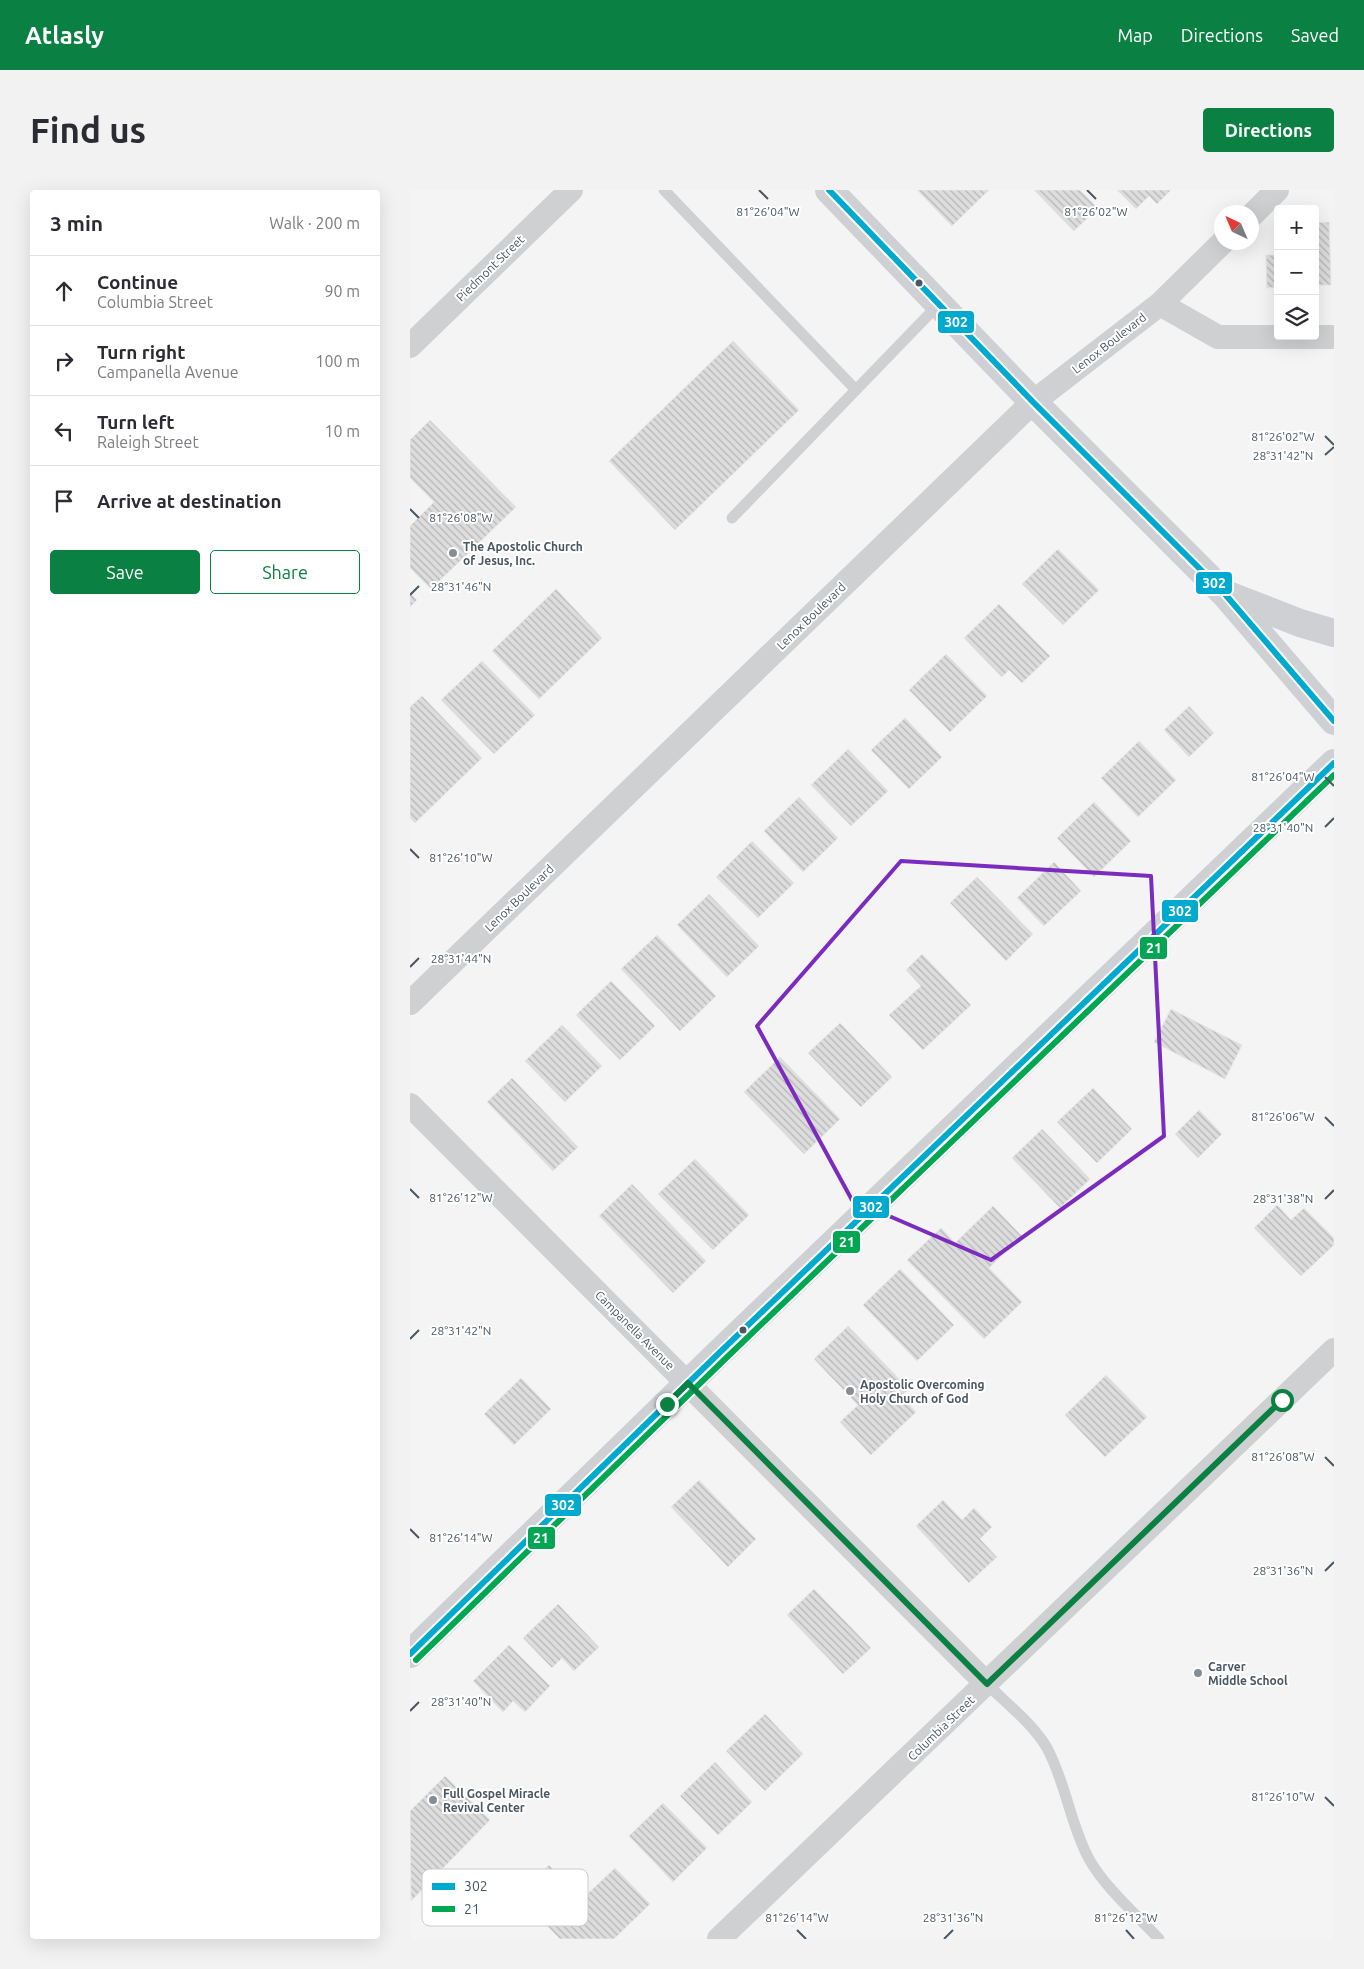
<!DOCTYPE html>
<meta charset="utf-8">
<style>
body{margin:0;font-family:Ubuntu,sans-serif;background:#f2f2f3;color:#2b2b33}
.controls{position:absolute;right:15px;top:15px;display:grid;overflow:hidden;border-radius:5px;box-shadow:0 5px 20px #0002}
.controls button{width:45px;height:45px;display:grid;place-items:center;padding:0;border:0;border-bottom:1px solid #e1e1e2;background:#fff;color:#2b2b33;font:25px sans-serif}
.compass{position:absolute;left:804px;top:15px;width:45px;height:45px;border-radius:50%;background:#fff;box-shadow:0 5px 20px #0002;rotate:316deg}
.stop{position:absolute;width:15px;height:15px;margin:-11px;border:4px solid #0b8043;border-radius:50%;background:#fff}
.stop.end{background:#0b8043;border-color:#fff;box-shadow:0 1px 5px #0008}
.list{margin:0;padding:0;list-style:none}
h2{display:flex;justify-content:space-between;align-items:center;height:65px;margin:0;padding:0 20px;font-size:21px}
h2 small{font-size:16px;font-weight:400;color:#7c7c81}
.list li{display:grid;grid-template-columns:32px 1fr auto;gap:15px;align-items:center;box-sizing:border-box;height:70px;padding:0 20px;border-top:1px solid #e1e1e2}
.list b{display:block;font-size:19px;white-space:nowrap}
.list p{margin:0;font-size:16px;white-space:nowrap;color:#7c7c81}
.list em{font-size:16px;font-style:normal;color:#7c7c81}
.actions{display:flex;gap:10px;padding:15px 20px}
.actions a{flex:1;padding:11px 0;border:1px solid #0b8043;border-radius:5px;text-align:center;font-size:18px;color:#0b8043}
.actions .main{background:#0b8043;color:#fff}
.icon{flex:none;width:28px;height:28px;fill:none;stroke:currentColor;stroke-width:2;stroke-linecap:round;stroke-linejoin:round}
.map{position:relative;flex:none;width:924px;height:1749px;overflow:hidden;border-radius:5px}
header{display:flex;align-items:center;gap:30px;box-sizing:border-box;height:70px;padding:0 25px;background:#0b8043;color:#fff}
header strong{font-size:24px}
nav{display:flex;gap:28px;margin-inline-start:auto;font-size:18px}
.intro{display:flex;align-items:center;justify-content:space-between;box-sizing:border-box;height:120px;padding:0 30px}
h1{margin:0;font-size:35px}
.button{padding:12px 22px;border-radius:5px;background:#0b8043;color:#fff;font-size:18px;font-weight:700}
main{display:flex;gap:30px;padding:0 30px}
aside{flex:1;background:#fff;border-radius:5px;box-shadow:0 5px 20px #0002}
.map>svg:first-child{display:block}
</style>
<header>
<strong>Atlasly</strong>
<nav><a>Map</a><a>Directions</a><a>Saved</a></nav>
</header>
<div class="intro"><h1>Find us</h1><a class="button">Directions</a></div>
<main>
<aside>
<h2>3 min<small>Walk · 200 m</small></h2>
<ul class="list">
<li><svg class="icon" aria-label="ahead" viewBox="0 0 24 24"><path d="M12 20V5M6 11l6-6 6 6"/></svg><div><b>Continue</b><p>Columbia Street</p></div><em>90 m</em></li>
<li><svg class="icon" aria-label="right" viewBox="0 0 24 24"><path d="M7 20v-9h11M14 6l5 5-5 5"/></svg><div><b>Turn right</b><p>Campanella Avenue</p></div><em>100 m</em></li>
<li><svg class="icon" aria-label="left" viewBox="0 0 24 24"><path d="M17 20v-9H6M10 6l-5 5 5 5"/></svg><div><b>Turn left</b><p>Raleigh Street</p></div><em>10 m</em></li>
<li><svg class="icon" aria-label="arrive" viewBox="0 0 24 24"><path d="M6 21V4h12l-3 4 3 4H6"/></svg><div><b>Arrive at destination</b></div></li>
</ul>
<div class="actions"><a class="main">Save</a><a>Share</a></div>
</aside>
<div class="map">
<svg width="924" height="1749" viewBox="0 0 924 1749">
<defs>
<pattern id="building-back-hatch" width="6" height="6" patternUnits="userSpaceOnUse" patternTransform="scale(1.25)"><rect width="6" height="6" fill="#ddddde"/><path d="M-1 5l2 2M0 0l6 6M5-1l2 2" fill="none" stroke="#b5b6b7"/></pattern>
</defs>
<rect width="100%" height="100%" fill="#f4f4f4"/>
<path fill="url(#building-back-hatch)" stroke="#e5e6e7" d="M507 0H579L542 36Z
M624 0H670L688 18 664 41Z
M707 0H761L747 14 739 6 726 19Z
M919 32 921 95H905V33Z
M856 65H868V97L857 98Z
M323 151 389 220 265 340 199 271Z
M20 230 106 317 21 399 0 378V336L24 312 0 288V250Z
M648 359 689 400 653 435 612 394Z
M146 399 192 448 129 509 82 461Z
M0 403 7 410 0 417Z
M589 414 640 466 612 493 599 480 592 487 554 448Z
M536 464 577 506 540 542 499 500Z
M72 471 125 525 84 564 31 510Z
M12 506 72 568 5 633 0 628V517Z
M779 516 804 543 779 567 754 540Z
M495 528 532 567 499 599 461 560Z
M729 551 766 590 728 627 691 588Z
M438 559 478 601 441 636 401 595Z
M389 607 428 648 393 682 354 641Z
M684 612 721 651 684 687 647 648Z
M342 651 384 693 348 728 306 687Z
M644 672 671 701 634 736 607 708Z
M567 687 623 744 596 771 540 713Z
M299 704 349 756 317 787 267 735Z
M247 745 306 806 270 841 211 779Z
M512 764 561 815 513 860 479 825 511 796 496 780Z
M201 791 245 836 210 870 166 825Z
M761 819 832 855 815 889 744 852Z
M430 833 482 887 451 917 398 863Z
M152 835 192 876 155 912 115 871Z
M370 867 430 929 394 964 334 902Z
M102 888 168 957 143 981 77 912Z
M683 898 722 939 687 973 647 932Z
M789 920 812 944 788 968 765 944Z
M632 939 680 989 650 1018 602 968Z
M285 969 339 1025 303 1060 248 1004Z
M222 994 296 1071 263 1103 189 1026Z
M867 1015 881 1030 894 1018 924 1048V1055L891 1086 844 1038Z
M583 1016 612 1046 579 1078 612 1112 574 1149 497 1070 531 1038 545 1053Z
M490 1079 544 1135 507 1171 453 1115Z
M438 1136 499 1199 491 1206 506 1222 461 1265 430 1232 448 1215 404 1169Z
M696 1185 737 1227 695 1267 655 1225Z
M111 1188 141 1219 104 1255 74 1224Z
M289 1290 346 1349 318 1377 261 1317Z
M533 1310 552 1330 564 1318 582 1337 570 1349 587 1367 559 1393 506 1336Z
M404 1399 461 1458 433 1484 377 1425Z
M148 1414 189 1457 164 1481 152 1468 142 1478 113 1448Z
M99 1455 140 1496 115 1522 103 1511 93 1522 63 1491Z
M355 1524 393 1564 355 1601 316 1561Z
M305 1572 342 1612 308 1645 270 1606Z
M35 1586 80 1630 1 1711 0 1621Z
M253 1613 297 1658 263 1692 219 1646Z
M139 1675 172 1709 205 1678 240 1714 204 1749H150L107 1705Z"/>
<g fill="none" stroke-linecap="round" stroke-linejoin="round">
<path stroke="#ced0d2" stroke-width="11" d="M254 0 446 200
M322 328 530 113
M577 1494C597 1514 623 1534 637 1558 656 1593 660 1634 679 1669 696 1699 726 1724 749 1749"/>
<path stroke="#ced0d2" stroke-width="24" d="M842 25 867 0
M750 114 808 147H922
M0 156 161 0
M0 813 623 212 750 114 813 52
M0 915 577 1494
M309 1749 924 1160"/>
<path stroke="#ced0d4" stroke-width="28" d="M419 0 623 212 814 403 924 531
M818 405 890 433 924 443
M0 1464 306 1166 924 573"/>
<g stroke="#fff" stroke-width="10">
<path id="bus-1" d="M419 0 623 212 814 403 924 531
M0 1464 306 1166 924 573"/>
</g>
<g stroke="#fff" stroke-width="10">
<path id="bus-2" d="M6 1470 312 1172 924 585"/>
</g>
<use href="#bus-1" stroke="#00a9ce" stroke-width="6"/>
<use href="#bus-2" stroke="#00a651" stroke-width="6"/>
</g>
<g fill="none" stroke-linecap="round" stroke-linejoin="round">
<path stroke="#0b8043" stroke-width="6" d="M257 1214 278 1193 577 1494 872 1210"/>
</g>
<path fill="none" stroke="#7b2cbf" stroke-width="4" stroke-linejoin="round" d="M491 671 741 686 754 946 581 1070 442 1010 347 836Z"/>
<path fill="none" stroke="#4a5661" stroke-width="2" d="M349 0 358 9M677 0 686 9M915 246 924 255M915 265 924 257M0 319 9 328M0 405 9 396M915 587 924 596M915 637 924 628M0 659 9 668M0 777 9 768M915 927 924 936M0 999 9 1008M915 1009 924 1000M0 1149 9 1140M915 1267 924 1276M0 1339 9 1348M915 1381 924 1372M0 1521 9 1512M915 1607 924 1616M387 1740 396 1749M716 1740 724 1749M534 1749 543 1740"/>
<g fill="#4a5661" stroke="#fff" stroke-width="2">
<circle cx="509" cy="93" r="4.5"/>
<circle cx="333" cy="1140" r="4.5"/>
</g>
<g fill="#868d94" stroke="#fff" stroke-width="2">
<circle cx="43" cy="363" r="5"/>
<circle cx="440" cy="1201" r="5"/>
<circle cx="788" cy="1483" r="5"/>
<circle cx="23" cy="1610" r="5"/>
</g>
<g text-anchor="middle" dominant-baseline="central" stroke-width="4" stroke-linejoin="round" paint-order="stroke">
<g font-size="12" fill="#4a5661" stroke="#fff">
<text transform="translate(80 78) rotate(-44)">Piedmont Street</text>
<text transform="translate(699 153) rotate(-38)">Lenox Boulevard</text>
<text transform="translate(401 426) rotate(-44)">Lenox Boulevard</text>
<text transform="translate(109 708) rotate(-44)">Lenox Boulevard</text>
<text transform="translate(225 1140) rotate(45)">Campanella Avenue</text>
<text transform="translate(531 1538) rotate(-44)">Columbia Street</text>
</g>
<g font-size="12" font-weight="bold" fill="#4a5661" stroke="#fff" text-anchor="start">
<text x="53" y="356">The Apostolic Church<tspan x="53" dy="14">of Jesus, Inc.</tspan></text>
<text x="450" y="1194">Apostolic Overcoming<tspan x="450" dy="14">Holy Church of God</tspan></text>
<text x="798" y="1476">Carver<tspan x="798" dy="14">Middle School</tspan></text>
<text x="33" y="1603">Full Gospel Miracle<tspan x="33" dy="14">Revival Center</tspan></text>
</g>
</g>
<rect x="12" y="1679" width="166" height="57" rx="8" fill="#fff" stroke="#c9ccd0" stroke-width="1"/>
<rect x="22" y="1693" width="23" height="7" fill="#00a9ce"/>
<rect x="22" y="1716" width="23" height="6" fill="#00a651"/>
<g font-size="14" fill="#4a5661">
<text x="54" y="1701">302</text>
<text x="54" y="1724">21</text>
</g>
<g font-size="12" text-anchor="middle" fill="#4a5661" stroke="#fff" stroke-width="4" stroke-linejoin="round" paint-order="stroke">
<text x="358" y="26">81°26'04"W</text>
<text x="686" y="26">81°26'02"W</text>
<text x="873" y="251">81°26'02"W</text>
<text x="873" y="270">28°31'42"N</text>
<text x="51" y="332">81°26'08"W</text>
<text x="51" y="401">28°31'46"N</text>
<text x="873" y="591">81°26'04"W</text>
<text x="873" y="642">28°31'40"N</text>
<text x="51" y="672">81°26'10"W</text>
<text x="51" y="773">28°31'44"N</text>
<text x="873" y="931">81°26'06"W</text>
<text x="51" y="1012">81°26'12"W</text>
<text x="873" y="1013">28°31'38"N</text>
<text x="51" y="1145">28°31'42"N</text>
<text x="873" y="1271">81°26'08"W</text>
<text x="51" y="1352">81°26'14"W</text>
<text x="873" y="1385">28°31'36"N</text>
<text x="51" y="1516">28°31'40"N</text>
<text x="873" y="1611">81°26'10"W</text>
<text x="387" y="1732">81°26'14"W</text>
<text x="716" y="1732">81°26'12"W</text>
<text x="543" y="1732">28°31'36"N</text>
</g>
<g stroke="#fff" stroke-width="2">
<rect x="527" y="120" width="38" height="24" rx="5" fill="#00a9ce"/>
<rect x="785" y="381" width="38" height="24" rx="5" fill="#00a9ce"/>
<rect x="751" y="709" width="38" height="24" rx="5" fill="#00a9ce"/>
<rect x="729" y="746" width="29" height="24" rx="5" fill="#00a651"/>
<rect x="442" y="1005" width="38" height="24" rx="5" fill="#00a9ce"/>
<rect x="422" y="1040" width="29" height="24" rx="5" fill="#00a651"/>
<rect x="134" y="1303" width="38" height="24" rx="5" fill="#00a9ce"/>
<rect x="117" y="1336" width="29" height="24" rx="5" fill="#00a651"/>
</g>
<g font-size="14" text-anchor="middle" font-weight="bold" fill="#fff">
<text x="546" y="137">302</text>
<text x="804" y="398">302</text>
<text x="770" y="726">302</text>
<text x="744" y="763">21</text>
<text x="461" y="1022">302</text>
<text x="437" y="1057">21</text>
<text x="153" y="1320">302</text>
<text x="131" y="1353">21</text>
</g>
</svg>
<div class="controls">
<button>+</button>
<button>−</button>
<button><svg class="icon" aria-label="layers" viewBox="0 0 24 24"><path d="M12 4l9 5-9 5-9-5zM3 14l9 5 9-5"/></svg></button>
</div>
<svg class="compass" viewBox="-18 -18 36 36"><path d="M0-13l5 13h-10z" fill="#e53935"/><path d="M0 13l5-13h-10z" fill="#7c7c81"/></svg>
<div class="stop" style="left:872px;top:1210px"></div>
<div class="stop end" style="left:257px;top:1214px"></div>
</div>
</main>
